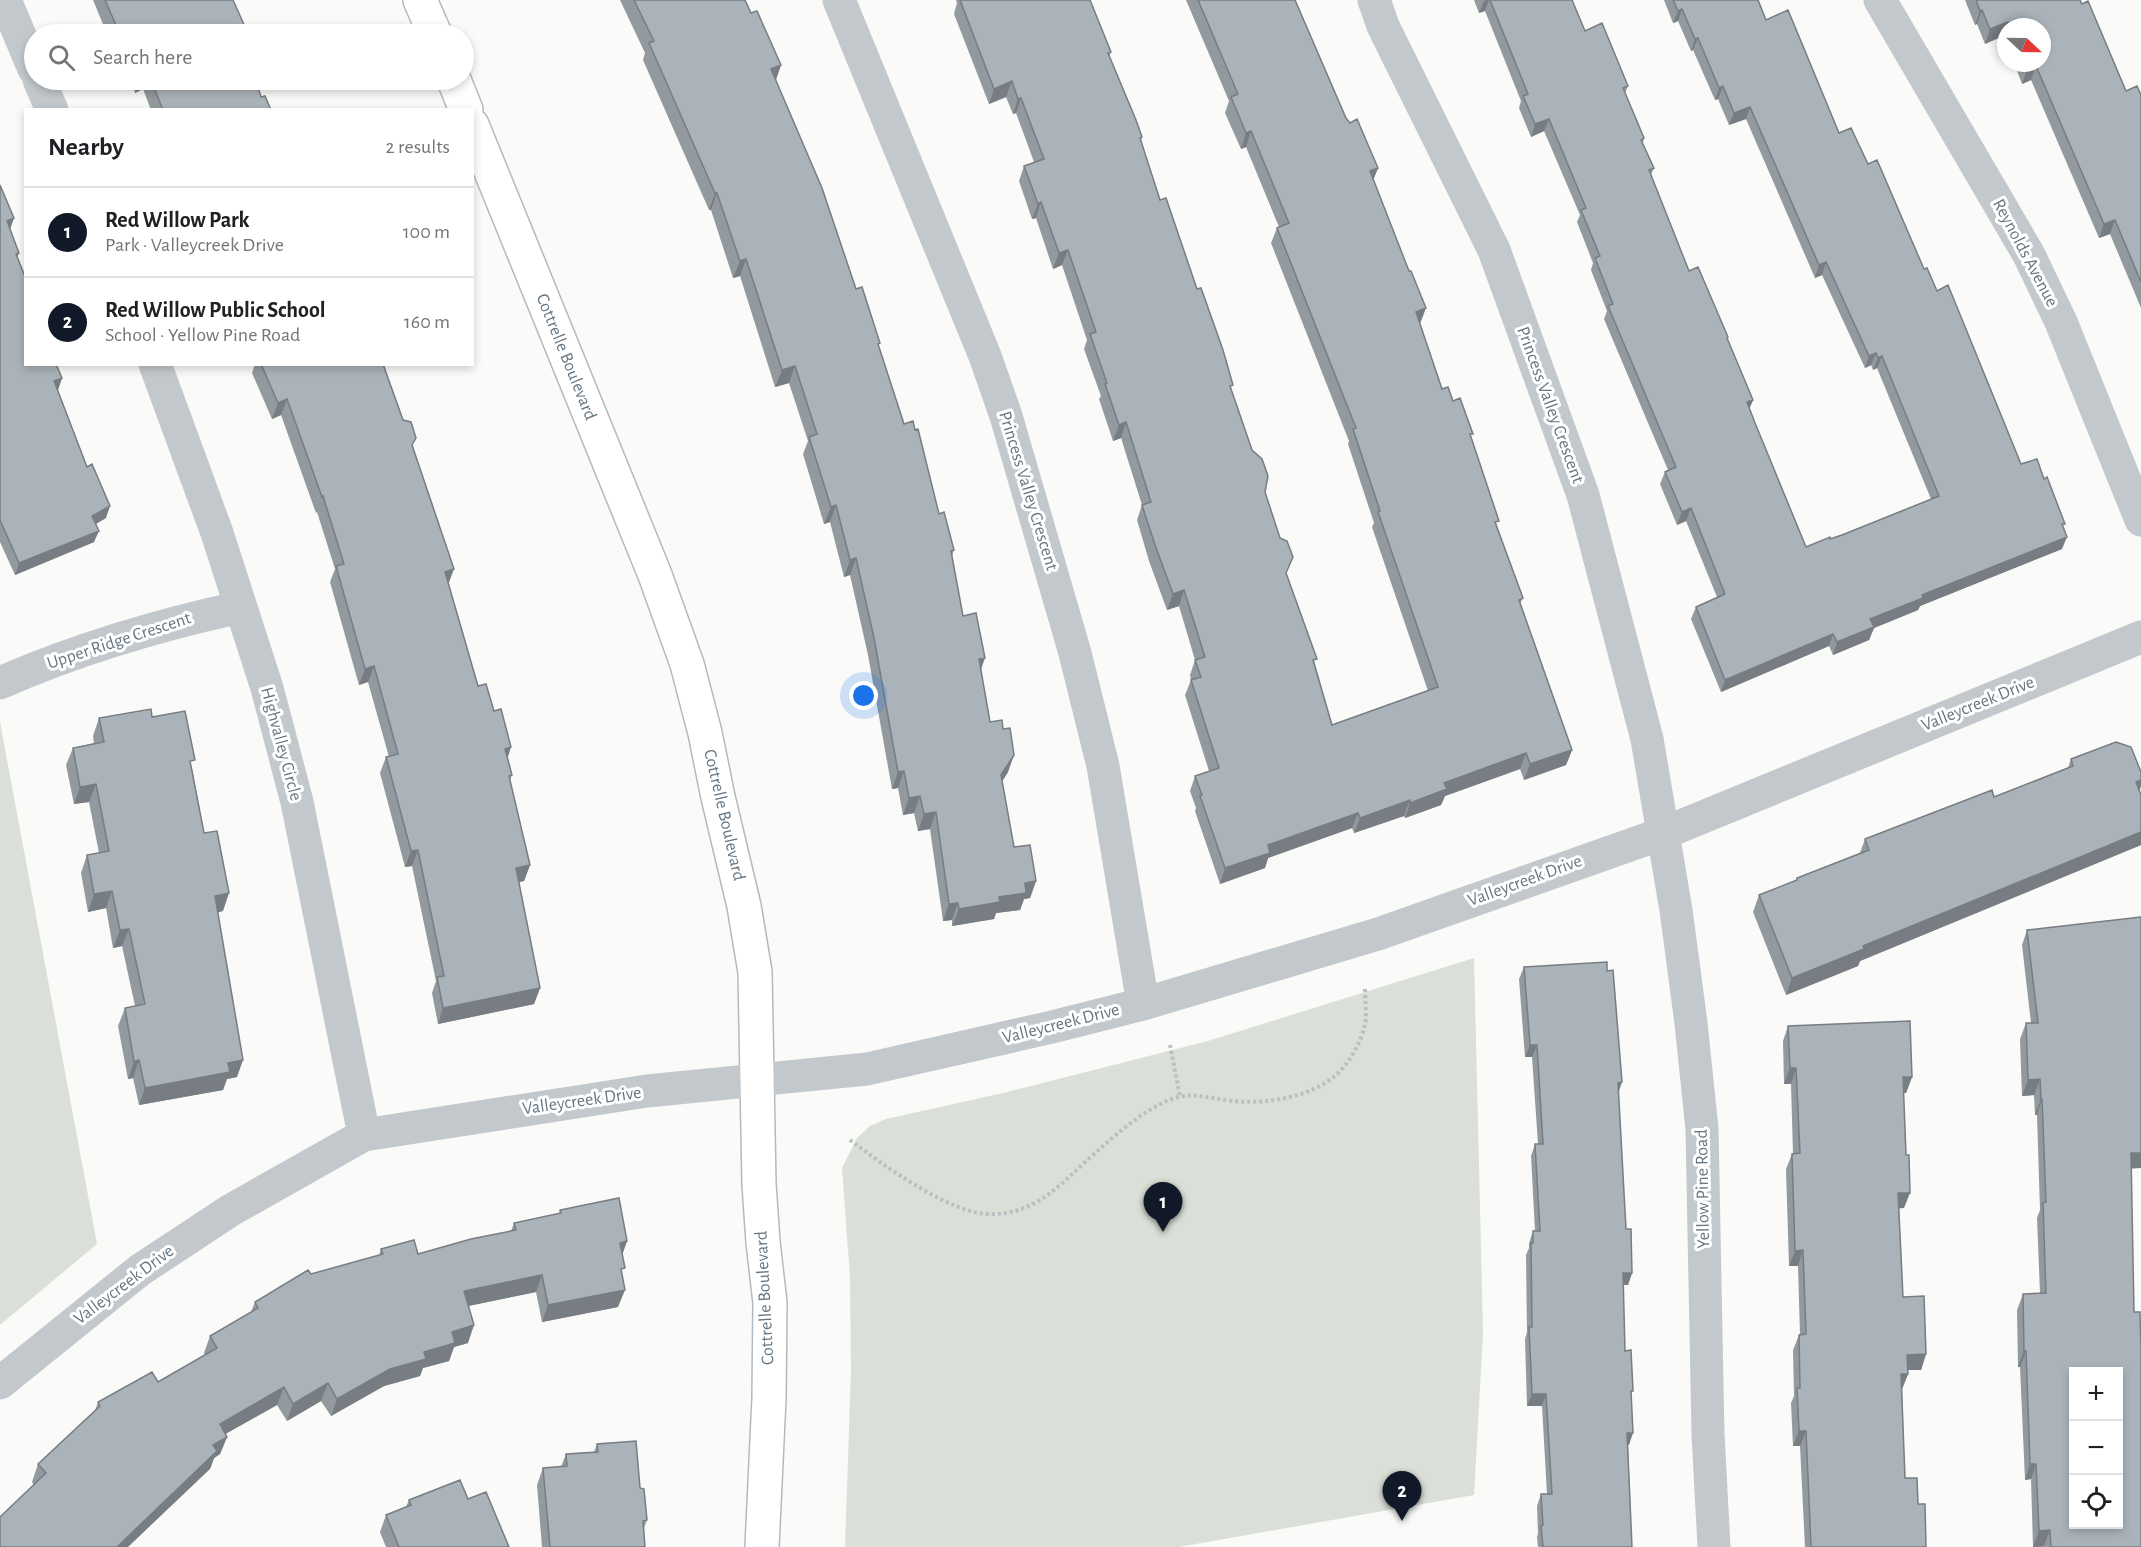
<!DOCTYPE html>
<meta charset="utf-8">
<style>
body{margin:0;font-family:"Alegreya Sans",sans-serif;background:#f6f6f6;color:#202124}
.controls{position:absolute;right:18px;bottom:18px;display:grid;overflow:hidden;border-radius:0px;box-shadow:0 3px 9px #0003}
.controls button{width:54px;height:54px;display:grid;place-items:center;padding:0;border:0;border-bottom:2px solid #e0e0e0;background:#fff;color:#202124;font:30px sans-serif}
.compass{position:absolute;left:1997px;top:18px;width:54px;height:54px;border-radius:50%;background:#fff;box-shadow:0 3px 9px #0003;rotate:112deg}
.you{position:absolute;left:864px;top:696px;width:21px;height:21px;margin:-15px;border:4px solid #fff;border-radius:50%;background:#1a73e8;box-shadow:0 0 0 9px #1a73e833}
.badge{display:grid;place-items:center;width:39px;height:39px;border-radius:50%;background:#111827;color:#fff;font-size:20px;font-weight:700}
.pin{position:absolute;translate:-50% -50px;filter:drop-shadow(0 2px 3px #0008)}
.pin::after{content:'';position:absolute;top:32px;width:21px;height:18px;background:inherit;clip-path:polygon(0 0,100% 0,50% 100%)}
.list{margin:0;padding:0;list-style:none}
h2{display:flex;justify-content:space-between;align-items:center;height:78px;margin:0;padding:0 24px;font-size:26px}
h2 small{font-size:20px;font-weight:400;color:#757577}
.list li{display:grid;grid-template-columns:39px 1fr auto;gap:18px;align-items:center;box-sizing:border-box;height:90px;padding:0 24px;border-top:2px solid #e0e0e0}
.list b{display:block;font-size:22px;white-space:nowrap}
.list p{margin:0;font-size:20px;white-space:nowrap;color:#757577}
.list em{font-size:20px;font-style:normal;color:#757577}
.icon{flex:none;width:33px;height:33px;fill:none;stroke:currentColor;stroke-width:2;stroke-linecap:round;stroke-linejoin:round}
.map{position:relative;flex:none;width:2141px;height:1547px;overflow:hidden}
.search{position:absolute;background:#fff;box-shadow:0 3px 9px #0003;left:24px;top:24px;width:450px;height:66px;display:flex;align-items:center;gap:15px;box-sizing:border-box;padding:0 21px;border-radius:33px;color:#757577;font-size:22px}
.panel{position:absolute;background:#fff;box-shadow:0 3px 9px #0003;left:24px;top:108px;width:450px;height:258px;border-radius:0px}
.map>svg:first-child{display:block}
</style>
<div class="map">
<svg width="2141" height="1547" viewBox="0 0 2141 1547">
<rect width="100%" height="100%" fill="#fafaf8"/>
<path fill="#dadfd7" d="M0 722 97 1244 0 1325Z
M1474 958 1483 1333 1474 1495 1179 1547H845L851 1370 850 1277 842 1168 857 1138 870 1126 886 1119 1003 1093 1208 1041Z"/>
<g fill="none" stroke-linecap="round" stroke-linejoin="round">
<g stroke="#b3babf" stroke-width="36">
<path id="secondary" d="M420 0 435 34
M454 80 466 110
M472 125 655 575 687 664 705 733 718 797 744 906 755 972 759 1184 763 1242 770 1303 769 1398 762 1547"/>
</g>
<path stroke="#bbbfc2" stroke-width="4" stroke-dasharray="3 3" stroke-linecap="butt" d="M1170 1045 1180 1097
M850 1140C882 1164 950 1214 989 1214 1036 1215 1060 1184 1092 1156 1115 1135 1141 1112 1169 1100 1191 1091 1209 1098 1232 1101 1266 1104 1308 1098 1335 1076 1349 1064 1361 1042 1365 1025 1367 1014 1365 1000 1365 988"/>
<path stroke="#c3c8cc" stroke-width="33" d="M5 0 34 69
M839 0 985 356 1006 416 1075 653 1103 766 1143 1004
M1374 0 1383 26 1494 250 1583 495 1647 739 1676 910 1691 1023 1702 1129 1708 1434 1714 1547
M1880 0 2029 255 2061 322 2141 520
M39 80 52 110
M155 364 217 533 267 688 297 802 364 1135
M0 683C77 649 159 625 241 607
M0 1383 140 1270 231 1210 364 1135 647 1091 867 1069 1052 1027 1143 1004 1378 934 1664 833 2141 637"/>
<use href="#secondary" stroke="#fff" stroke-width="33"/>
</g>
<path fill="#929a9f" d="M93 0H233L244 34H107Z
M620 0H745L751 13 781 65 776 80 856 289 879 347 904 424 939 514 954 550 952 556 963 616 981 670 990 722 1008 772 1002 781 1014 847 1036 881 1030 898 1024 899 1020 910 996 913 994 919 952 926V920L943 921 930 829 918 831 914 813 903 815 898 788 892 789 868 655 850 575 844 577 830 522 824 524 803 454 808 441 789 383 775 387 740 276 733 278 711 210H709L643 60 645 53Z
M956 0H1090L1111 52 1109 57 1142 137 1141 141 1160 200 1231 389 1265 492 1287 575 1315 664 1332 725 1428 691 1372 527 1374 523 1348 444 1349 441 1271 243 1277 228 1279 227 1246 147 1241 149 1225 113 1229 101 1186 0H1295L1346 118 1378 168 1373 180 1420 324 1442 389 1453 401 1471 438 1497 526 1523 598 1520 604 1572 750 1566 765 1524 780 1520 769 1445 796 1441 805 1405 818 1404 816 1354 833 1352 828 1268 858 1265 868 1220 884 1195 811 1196 808 1190 791 1195 776 1209 771 1185 695 1191 680 1190 675 1195 660 1179 606 1167 610 1149 561 1137 520 1142 505 1121 438 1113 441 1099 399 1101 396 1084 349 1087 340 1062 265 1053 269 1036 218 1032 219 1019 181 1024 166 1034 162 1016 113 1013 114 1006 97 989 104 954 14 957 3Z
M1474 0H1572L1585 31 1628 86 1625 93 1644 138 1643 143 1654 168 1651 175 1689 271 1728 337 1727 339 1753 400 1749 409 1755 423 1806 547 1842 535 1931 499 1877 368 1873 370 1871 365 1865 368 1822 275 1815 278 1746 119 1729 125 1718 99 1715 100 1693 50 1691 51 1678 21 1673 23 1664 0H1758L1766 20 1839 133 1868 164 1924 269 1937 291 2021 464 2063 527 2062 549 1920 606 1918 610 1874 628 1869 640 1833 655 1829 646 1721 692 1691 619 1696 607 1717 597 1686 521 1677 525 1660 484 1665 472 1668 470 1604 319 1607 311 1591 270 1593 263 1577 222 1580 215 1544 131 1531 137 1519 108 1521 101 1485 11 1479 13Z
M1965 0H2080L2126 91 2141 95V308L2110 234 2099 238 2031 80 2022 84 2014 63H2042V27H2006V43L2003 36 1985 44 1977 24 1975 25Z
M126 80H256L261 97 271 110H151L143 89 135 93 131 82 128 83Z
M0 185 14 218 10 229 19 253 17 259 26 364 62 378 58 390 106 518 96 524 94 542 15 575 0 542Z
M255 364H383L413 446 448 585 478 686 507 758 512 775 510 780 530 865 524 881 519 882 540 988 534 1004 438 1024 432 993 436 981 412 866 405 867 380 773 386 757H389L368 682 359 685 330 582 335 569 317 512 316 513 281 415 272 419 252 373Z
M152 717 192 768 204 833 223 911 218 912 237 1077 227 1079 223 1090 139 1105 133 1078 128 1079 118 1026 125 1008 135 1006 122 946 113 948 106 908 88 912 81 873 87 855 99 853 89 802 74 804 66 765 73 748 94 743 93 736 99 718Z
M2071 759 2139 791 2141 845 1860 961 1858 966 1786 995 1753 912 1759 895 1796 881 1797 878 1860 853 1865 839 1994 797 2068 768Z
M2027 930 2131 1169 2134 1312 2141 1547H2033L2031 1479 2025 1480 2020 1367H2018L2017 1310 2023 1294 2040 1293 2037 1218 2040 1210 2037 1115H2035L2034 1095 2022 1096 2020 1039 2026 1023H2031L2022 945Z
M1524 967 1618 1093 1626 1229 1632 1273 1628 1285H1623L1625 1351 1631 1396 1629 1445H1628L1632 1547H1538L1537 1537 1538 1533 1537 1506 1541 1494H1547L1542 1406H1527L1525 1339 1527 1332 1526 1255 1529 1248V1243L1533 1231H1535L1531 1156 1535 1144H1538L1532 1057H1525L1519 979Z
M1788 1026 1912 1077 1906 1093H1904V1208H1899L1903 1297 1926 1354 1921 1370H1908V1374L1902 1389 1905 1478 1918 1504 1926 1547H1805L1800 1446H1793L1791 1403 1794 1396 1793 1350 1799 1335H1800L1798 1266H1789L1786 1169 1792 1154H1793L1791 1084H1784L1783 1041Z
M560 1210 627 1241 622 1255V1276L618 1307 542 1322 536 1292 469 1306 468 1343 454 1347 449 1361 423 1368 420 1376 384 1386 331 1416 321 1401 287 1421 277 1405 225 1434 227 1437 220 1454 214 1458 210 1469 34 1485 32 1482 38 1464 95 1411 98 1402 158 1382 205 1355 204 1353 210 1336 251 1312 255 1302 311 1274 379 1255 381 1249 418 1254 511 1231 514 1223 559 1214Z
M597 1444 640 1488 647 1520 644 1528 645 1547H542L537 1485 543 1468 561 1467 566 1454 594 1452Z
M468 1499 509 1547H386L380 1532 386 1515 406 1507 409 1500Z"/>
<path fill="#777d82" d="M1486 0H1489L1485 11 1479 13 1484 1Z
M1682 9 1678 21 1673 23 1678 11Z
M1982 10 1977 24 1975 25 1980 11Z
M2008 22 2003 36 1985 44 1990 29Z
M246 29 244 34H239L240 31Z
M1698 38 1693 50 1691 51 1695 39Z
M781 65 775 82 771 69Z
M2036 66 2031 80 2022 84 2027 70Z
M139 80H146L143 89 135 93Z
M1012 81 1006 97 989 104 994 89Z
M1723 86 1718 99 1715 100 1719 88Z
M1021 98 1016 113 1013 114 1018 99Z
M1750 107 1746 119 1729 125 1734 113Z
M1549 119 1544 131 1531 137 1535 124Z
M1251 131 1246 147 1241 149 1246 133Z
M1378 168 1372 183 1370 171Z
M715 193H717L711 210H709Z
M1041 202 1036 218 1032 219 1038 204Z
M14 218 10 229 7 221Z
M2115 220 2110 234 2099 238 2104 224Z
M1068 250 1062 265 1053 269 1059 253Z
M746 259 740 276 733 278 740 261Z
M1826 262 1822 275 1815 278 1819 265Z
M1426 308 1420 324 1416 312Z
M1876 353 1871 365 1865 368 1869 356Z
M1882 356 1877 368 1873 370 1878 358Z
M795 366 789 383 775 387 782 370Z
M62 378 58 390 54 381Z
M287 399 281 415 272 419 278 403Z
M1753 400 1748 412 1747 402Z
M1126 422 1121 438 1113 441 1119 425Z
M836 505 830 522 824 524 831 507Z
M110 506 106 518 88 528 92 516Z
M1691 508 1686 521 1677 525 1682 512Z
M99 531 94 542 15 575 19 563Z
M2067 537 2062 549 1920 606 1918 610 1874 628 1869 640 1833 655 1837 642 1870 619 1922 595Z
M856 558 850 575 844 577 850 560Z
M454 569 448 585 445 572Z
M1184 590 1179 606 1167 610 1173 594Z
M1833 634 1829 646 1721 692 1725 680Z
M985 658 979 675V659Z
M374 666 368 682 359 685 365 669Z
M511 747 506 763 505 749Z
M1572 750 1566 765 1524 780 1530 764Z
M1526 753 1520 769 1445 796 1441 805 1405 818 1410 803 1444 783Z
M1014 755 1008 772 995 793 1001 775Z
M904 771 898 788 892 789 898 772Z
M2141 780V786L2138 795 2136 782Z
M96 784 89 802 74 804 80 787Z
M920 796 914 813 903 815 909 798Z
M1410 800 1404 816 1354 833 1360 818Z
M936 812 930 829 918 831 924 814Z
M1358 813 1352 828 1268 858 1265 868 1220 884 1225 868 1268 845Z
M2141 832V845L1860 961 1858 966 1786 995 1792 978 1863 946Z
M418 850 412 866 405 867 411 851Z
M530 865 524 881 510 884 516 868Z
M1036 881 1030 898 1024 899 1020 910 996 913 994 919 952 926 959 909 999 897 1025 883Z
M112 891 106 908 88 912 94 894Z
M229 893 223 911 209 914 215 896Z
M958 903 952 920 943 921 949 904Z
M129 929 122 946 113 948 120 930Z
M540 988 534 1004 438 1024 443 1008Z
M1530 1045H1537L1532 1057H1525Z
M139 1060 133 1078 128 1079 134 1062Z
M243 1060 237 1077 227 1079 223 1090 139 1105 145 1088 228 1063Z
M1790 1068H1796L1791 1084H1784Z
M1903 1077H1912L1906 1093H1897Z
M2040 1079 2034 1095 2022 1096 2028 1080Z
M1622 1082 1618 1094V1083Z
M2041 1099H2042L2037 1115H2035Z
M2131 1153H2141V1168L2125 1169Z
M1898 1193H1910L1904 1208 1893 1209Z
M627 1241 621 1258 620 1243Z
M1803 1250 1798 1266H1789L1795 1251Z
M1623 1273H1632L1628 1285H1619Z
M542 1275 536 1292 458 1308 464 1291Z
M625 1290 618 1307 542 1322 548 1305Z
M474 1325 468 1343 454 1347 449 1361 423 1368 420 1376 384 1386 331 1416 337 1399 390 1369 424 1352 452 1332Z
M2024 1351H2026L2020 1367H2018Z
M1926 1354 1921 1370H1902L1907 1355Z
M1901 1374H1908L1902 1389H1895Z
M328 1383 321 1401 287 1421 293 1404Z
M284 1387 277 1405 213 1441 220 1424Z
M1532 1394H1546L1542 1406H1527Z
M1799 1431H1806L1800 1446H1793Z
M1627 1433H1633L1629 1445H1623Z
M227 1437 220 1454 214 1458 210 1469 128 1547H117L213 1445Z
M2030 1464H2036L2031 1479 2025 1480Z
M2050 1530 2044 1546 2033 1547 2039 1531Z"/>
<path fill="#aab3b9" stroke="#777d82" stroke-width="1.5" fill-rule="evenodd" d="M105 0H233L246 29 240 31 241 34H120Z
M634 0H745L751 13 757 11 781 65 771 69 822 188 856 289 862 287 880 343 878 344 904 424 913 421 915 430 918 429 939 514 944 512 954 550 951 551 963 616 976 613 985 658 979 659 990 722 1002 720 1003 729 1010 728 1014 755 1001 775 1014 847 1030 845 1036 881 1025 883 1026 893 999 897 1000 902 959 909 958 903 949 904 936 812 924 814 920 796 909 798 904 771 898 772 874 638 856 558 850 560 836 505 831 507 809 437 817 434 795 366 782 370 746 259 740 261 717 193H715L649 43 654 41Z
M960 0H1090L1111 52 1108 53 1136 120 1142 137 1140 138 1160 200 1166 198 1197 289 1201 288 1223 350 1233 385 1230 386 1252 450 1262 459 1268 476 1265 492 1280 538 1287 541 1293 557 1286 573 1317 659 1313 660 1332 725 1438 687 1378 512 1380 511 1353 429 1356 428 1277 228 1289 223 1251 131 1246 133 1231 97 1238 94 1198 0H1295L1346 118 1350 123 1357 119 1378 168 1370 171 1409 271H1411L1426 308 1416 312 1442 389 1448 387 1453 401 1460 398 1473 434H1470L1499 521 1495 522 1523 598 1519 600 1572 750 1530 764 1526 753 1444 783 1447 789 1410 803V800L1360 818 1358 813 1268 845 1270 853 1225 868 1200 796 1202 795 1195 776 1219 768 1191 680 1201 677 1195 660 1205 657 1184 590 1173 594 1155 545 1142 505 1151 502 1126 422 1119 425 1105 384 1107 383 1090 334 1096 332 1068 250 1059 253 1041 202 1038 204 1024 166 1044 159 1021 98 1018 99 1012 81 994 89Z
M1490 0H1572L1585 31 1602 23 1628 86 1623 88 1644 138 1641 140 1654 168 1649 170 1689 271 1698 267 1728 337 1727 338 1753 400 1747 402 1755 423 1806 547 1830 537V539L1842 535 1939 496 1882 356 1878 358 1876 353 1869 356 1826 262 1819 265 1750 107 1734 113 1723 86 1719 88 1698 38 1695 39 1682 9 1678 11 1673 0H1758L1766 20 1788 10 1839 133 1851 128 1868 164 1877 160 1924 269 1927 268 1937 291 1948 285 2021 464 2037 459 2044 479 2047 477 2065 524H2062L2067 537 1922 595 1923 598 1870 619 1874 627 1837 642 1833 634 1725 680 1696 607 1725 594 1691 508 1682 512 1665 472 1676 467 1608 306 1613 304 1595 258 1600 256 1581 210 1586 208 1549 119 1535 124 1523 96 1528 94Z
M1976 0H2080L2082 4 2088 1 2126 91 2137 86 2141 95V282L2115 220 2104 224 2036 66 2027 70 2024 63H2042V27H2010L2008 22 1990 29 1982 10 1980 11Z
M151 80H256L261 97 265 96 271 110H163Z
M0 185 14 218 7 221 19 253 16 254 26 279V364H56L62 378 54 381 87 467 92 464 110 506 92 516 99 531 19 563 0 520Z
M261 364H383L403 420 411 422 416 438 412 445 454 569 445 572 478 686 486 684 494 711 501 709 511 747 505 749 512 775 509 776 530 865 516 868 540 988 443 1008 437 977 444 976 418 850 411 851 386 757 398 754 374 666 365 669 336 566 344 564 323 496 322 497 287 399 278 403Z
M151 709 152 717 185 711 195 760 190 761 204 833 217 831 229 893 215 896 243 1060 228 1063 230 1072 145 1088 139 1060 134 1062 125 1008 145 1004 129 929 120 930 112 891 94 894 87 855 109 851 96 784 80 787 73 748 104 742 99 718Z
M2116 742 2131 747 2141 772V780L2136 782 2141 795V832L1863 946 1864 949 1792 978 1759 895 1797 880V878L1869 850 1865 839 1992 790 1994 797 2073 766 2071 759Z
M2141 917V1153H2131L2134 1312H2140L2141 1347V1547H2051L2050 1530 2039 1531 2036 1464H2030L2026 1351H2024L2023 1294 2046 1293 2043 1203 2046 1202 2042 1099H2041L2040 1079 2028 1080 2026 1023H2038L2027 930ZM2073 1371H2118V1524H2073Z
M1607 962V971L1613 970 1622 1082 1618 1083 1626 1229H1631L1632 1273H1623L1625 1351 1631 1350 1633 1391H1631L1633 1433H1627L1632 1547H1543L1541 1526 1543 1525 1541 1494H1552L1546 1394H1532L1529 1327H1532L1531 1243H1533V1231H1540L1535 1144H1543L1537 1045H1530L1524 967Z
M1910 1021 1912 1077H1903L1906 1155H1909L1910 1193H1898L1903 1297 1924 1296 1926 1354 1907 1355 1908 1374H1901L1905 1478H1917L1918 1504H1925L1926 1547H1811L1806 1431H1799L1797 1388H1800L1799 1335 1806 1334 1803 1250 1795 1251 1792 1154 1800 1153 1796 1068H1790L1788 1026Z
M619 1198 627 1241 620 1243 625 1268 621 1269 625 1290 548 1305 542 1275 464 1291 474 1325 452 1332 455 1343 424 1352 426 1359 390 1369 337 1399 328 1383 293 1404 284 1387 220 1424 227 1437 213 1445 217 1451 117 1547H0V1517L46 1473 38 1464 100 1406 98 1402 152 1372 158 1382 217 1348 210 1336 258 1308 255 1302 308 1270 311 1274 383 1254 381 1249 414 1240 418 1254 471 1239 516 1230 514 1223 561 1213 560 1210Z
M636 1441 640 1488 644 1489 647 1520 643 1521 645 1547H550L543 1468 567 1466 566 1454 598 1452 597 1444Z
M460 1480 468 1499 486 1492 509 1547H399L386 1515 411 1505 409 1500Z"/>
<g text-anchor="middle" dominant-baseline="central" stroke-width="6" stroke-linejoin="round" paint-order="stroke">
<g font-size="18" fill="#657683" stroke="#fff">
<text transform="translate(2025 253) rotate(62)">Reynolds Avenue</text>
<text transform="translate(566 357) rotate(68)">Cottrelle Boulevard</text>
<text transform="translate(1550 405) rotate(70)">Princess Valley Crescent</text>
<text transform="translate(1028 491) rotate(73)">Princess Valley Crescent</text>
<text transform="translate(119 641) rotate(-18)">Upper Ridge Crescent</text>
<text transform="translate(1978 704) rotate(-22)">Valleycreek Drive</text>
<text transform="translate(281 744) rotate(75)">Highvalley Circle</text>
<text transform="translate(724 815) rotate(77)">Cottrelle Boulevard</text>
<text transform="translate(1525 881) rotate(-20)">Valleycreek Drive</text>
<text transform="translate(1061 1024) rotate(-14)">Valleycreek Drive</text>
<text transform="translate(582 1101) rotate(-8)">Valleycreek Drive</text>
<text transform="translate(1703 1189) rotate(-91)">Yellow Pine Road</text>
<text transform="translate(124 1285) rotate(-37)">Valleycreek Drive</text>
<text transform="translate(765 1298) rotate(-93)">Cottrelle Boulevard</text>
</g>
</g>
</svg>
<div class="controls">
<button>+</button>
<button>−</button>
<button><svg class="icon" aria-label="locate" viewBox="0 0 24 24"><circle cx="12" cy="12" r="6"/><path d="M12 2v4M12 18v4M2 12h4M18 12h4"/></svg></button>
</div>
<svg class="compass" viewBox="-18 -18 36 36"><path d="M0-13l5 13h-10z" fill="#e53935"/><path d="M0 13l5-13h-10z" fill="#757577"/></svg>
<div class="you"></div>
<div class="pin badge" style="left:1163px;top:1232px">1</div>
<div class="pin badge" style="left:1402px;top:1521px">2</div>
<div class="search"><svg class="icon" aria-label="search" viewBox="0 0 24 24"><circle cx="10" cy="10" r="6"/><path d="M15 15l6 6"/></svg>Search here</div>
<section class="panel">
<h2>Nearby<small>2 results</small></h2>
<ul class="list">
<li><span class="badge">1</span><div><b>Red Willow Park</b><p>Park · Valleycreek Drive</p></div><em>100 m</em></li>
<li><span class="badge">2</span><div><b>Red Willow Public School</b><p>School · Yellow Pine Road</p></div><em>160 m</em></li>
</ul>
</section>
</div>
